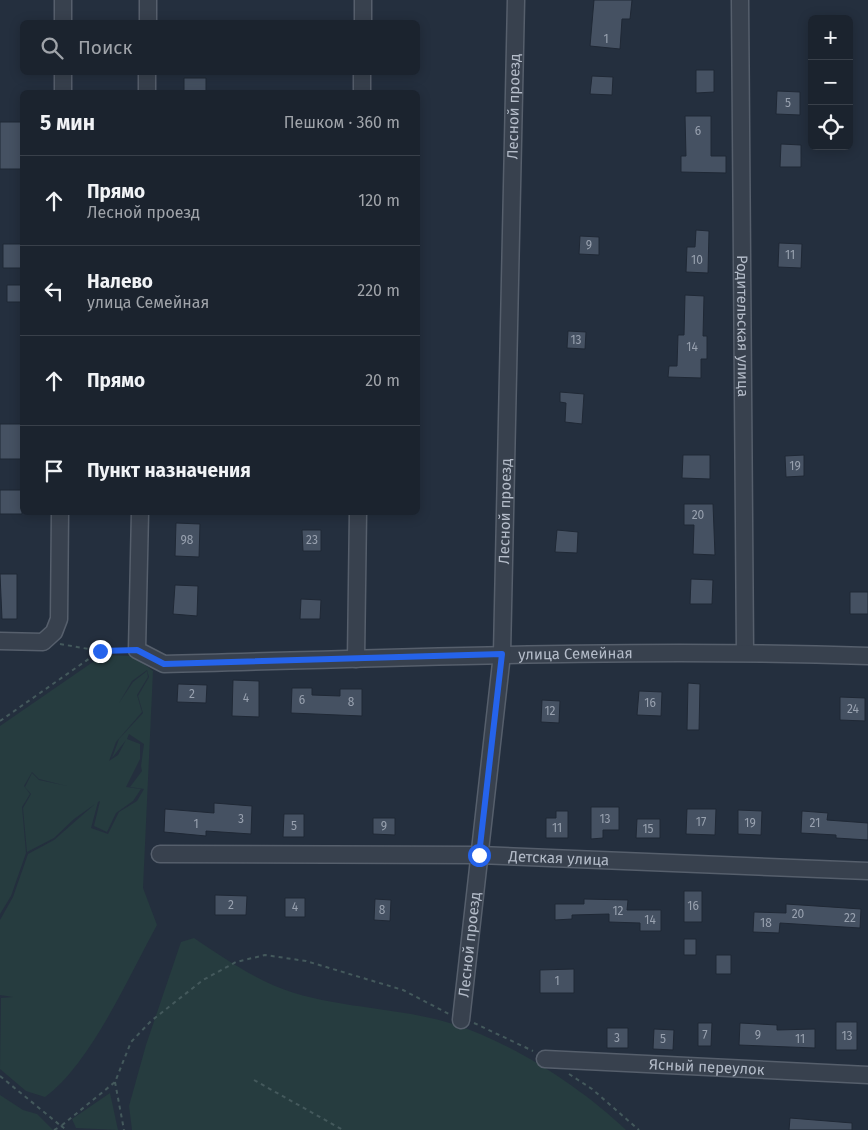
<!DOCTYPE html>
<html lang="ru">
<meta charset="utf-8">
<style>
body{margin:0;font-family:"Fira Sans",sans-serif;background:#242b36;color:#f1f3f6}
.controls{position:absolute;right:15px;top:15px;display:grid;overflow:hidden;border-radius:8px;box-shadow:0 2px 12px #0003}
.controls button{width:45px;height:45px;display:grid;place-items:center;padding:0;border:0;border-bottom:1px solid #39404a;background:#1b232e;color:#f1f3f6;font:25px sans-serif}
.stop{position:absolute;width:15px;height:15px;margin:-11px;border:4px solid #2563eb;border-radius:50%;background:#fff}
.stop.end{background:#2563eb;border-color:#fff;box-shadow:0 1px 5px #0008}
.list{margin:0;padding:0;list-style:none}
h2{display:flex;justify-content:space-between;align-items:center;height:65px;margin:0;padding:0 20px;font-size:21px}
h2 small{font-size:16px;font-weight:400;color:#a0a4aa}
.list li{display:grid;grid-template-columns:32px 1fr auto;gap:15px;align-items:center;box-sizing:border-box;height:90px;padding:0 20px;border-top:1px solid #39404a}
.list b{display:block;font-size:19px;white-space:nowrap}
.list p{margin:0;font-size:16px;white-space:nowrap;color:#a0a4aa}
.list em{font-size:16px;font-style:normal;color:#a0a4aa}
.icon{flex:none;width:28px;height:28px;fill:none;stroke:currentColor;stroke-width:2;stroke-linecap:round;stroke-linejoin:round}
.map{position:relative;flex:none;width:868px;height:1130px;overflow:hidden}
.search{position:absolute;background:#1b232e;box-shadow:0 2px 12px #0003;left:20px;top:20px;width:400px;height:55px;display:flex;align-items:center;gap:12px;box-sizing:border-box;padding:0 18px;border-radius:8px;color:#a0a4aa;font-size:19px}
.panel{position:absolute;background:#1b232e;box-shadow:0 2px 12px #0003;left:20px;top:90px;width:400px;height:425px;border-radius:8px}
.map>svg:first-child{display:block}
</style>
<div class="map">
<svg width="868" height="1130" viewBox="0 0 868 1130">
<rect width="100%" height="100%" fill="#242f3e"/>
<path fill="#263c3f" fill-rule="evenodd" d="M103 655 134 656 153 671 143 888 157 925C130 974 90 1065 45 1097L26 1091 0 1069 1 998 13 997 0 995V920L13 897 28 854 54 840 95 804 74 819 54 838 27 852 23 808 31 794 25 787 32 773 39 780 67 786 39 779 32 772 24 786 30 794 22 807 26 853 11 896 0 914V726ZM147 670 149 677 138 696 143 713 119 739 112 758 126 740 118 755 109 761 116 742 142 712 137 695 148 677 147 671 133 682 119 703 132 681ZM129 734 144 744 141 766 142 771 130 787 144 789 137 801 119 812 108 834 91 828 98 802 100 801 94 826 107 832 116 813 133 801 141 789 126 787 140 759V744L127 739Z
M194 938C219 955 247 974 275 986 330 1009 396 1006 453 1024 513 1043 581 1087 626 1130H132L129 1106 146 1045 181 942Z
M110 1093 118 1130 76 1128 72 1119Z
M0 1095 23 1110 37 1114 53 1130H0Z"/>
<path fill="#455162" stroke="#1f2835" d="M594 0H632L630 19H622L620 49 590 46Z
M696 70H714V92L696 93Z
M592 76 613 77 612 95 590 94Z
M184 78H206V92H184Z
M777 91 800 92V115L776 114Z
M685 116H711V156H726V173L681 172V156H686Z
M0 122H22V169H0Z
M781 144 801 145V167H780Z
M696 230 709 231 708 273 686 272 687 247H695Z
M580 236 599 237V255L579 254Z
M779 243 802 244 801 268 778 267Z
M3 244H22V268H3Z
M7 285H22L21 302H7Z
M685 295 704 296 703 336H707V359H701V378L668 377 669 366H677L678 335H684Z
M568 331 586 332 585 349 567 348Z
M560 392 584 394 582 424 565 422 566 403 560 402Z
M0 424H22V459H0Z
M683 455H710V479L682 478Z
M804 455V476L786 477 785 456Z
M0 490H22V514H0Z
M684 504H713L715 555 693 554 694 525H684Z
M176 523 200 524 199 557 175 556Z
M302 530H321V551H303Z
M557 530 578 532 577 553 555 552Z
M0 574H17V619H2Z
M691 579 713 580 712 604H690Z
M175 585 198 586 197 616 173 614Z
M850 592H868V614H850Z
M301 599 321 600 320 619H300Z
M233 680 259 681V717L232 716Z
M688 683 700 684 699 730H687Z
M178 684 207 685 206 703 177 702Z
M292 688H312V695L340 696V689H362V716L291 713Z
M639 691 662 692 661 716 637 715Z
M840 697 865 698V721L840 720Z
M542 700 560 701 559 723 541 722Z
M214 803 252 806 251 834 206 831V836L164 832 165 809 214 813Z
M591 807H619V830H603V838L591 839Z
M687 809H716L715 835 686 834Z
M738 810 762 811 761 835 738 834Z
M556 811H568V838H546V818H556Z
M802 811 828 813 827 820 868 823V840L836 838V835L801 833Z
M284 814H304V837H283Z
M373 818H395V835L373 834Z
M637 819H660V838H636Z
M684 891H702V922H684Z
M215 895 247 896 246 915H215Z
M285 898H305V917H285Z
M375 899 391 900 390 921 374 920Z
M584 899 628 900 627 910H661V931H640V923L609 922V914L572 915V919L555 920V904H584Z
M786 904 861 909 860 928 780 923 779 933 753 932 754 912 786 913Z
M684 939H696V955H684Z
M716 955H731V974H716Z
M574 969V993H540V970Z
M836 1022H857V1050H836Z
M698 1023H712L711 1046H698Z
M740 1023 777 1025V1030L815 1029V1048L739 1045Z
M607 1028H628V1048H607Z
M654 1029 674 1030 673 1050 653 1049Z
M790 1118 852 1123V1130H789Z"/>
<g fill="none" stroke-linecap="round" stroke-linejoin="round">
<g stroke="#565f6c" stroke-width="19">
<g id="minor">
<path id="s1" d="M740 0 745 652"/>
<path d="M63 22V0"/>
<path d="M148 22V0"/>
<path d="M363 22V0"/>
<path d="M63 92V72"/>
<path d="M147 92V72"/>
<path d="M362 92V72"/>
<path id="s2" d="M140 512 137 650 164 664C398 658 633 648 868 656"/>
<path d="M0 641 43 642 54 632 59 619 60 512"/>
<path d="M356 659 358 512"/>
<path id="s3" d="M160 854 479 855 868 871"/>
<path id="s4" d="M461 1020 502 654 516 0"/>
<path id="s5" d="M545 1059 868 1075"/>
</g>
</g>
<path stroke="#44595c" stroke-width="2" stroke-dasharray="4 4" stroke-linecap="butt" d="M60 644 100 651H122
M0 721 100 651
M474 1023 533 1051
M569 1074 592 1089 639 1130
M0 1076 61 1126 115 1082 131 1042 151 1021 203 980 236 962 265 955 306 961 403 990 449 1014
M254 1080 343 1130
M115 1082 124 1130
M54 1130 61 1126 67 1130"/>
<use href="#minor" stroke="#38414e" stroke-width="16"/>
</g>
<g fill="none" stroke-linecap="round" stroke-linejoin="round">
<path stroke="#2563eb" stroke-width="6" d="M100 651 137 650 164 664 502 654 479 855"/>
</g>
<g text-anchor="middle" dominant-baseline="central" stroke-width="4" stroke-linejoin="round" paint-order="stroke">
<g font-size="12" fill="#98a1af">
<text x="606" y="39">1</text>
<text x="788" y="103">5</text>
<text x="698" y="131">6</text>
<text x="589" y="245">9</text>
<text x="790" y="255">11</text>
<text x="697" y="260">10</text>
<text x="576" y="340">13</text>
<text x="692" y="347">14</text>
<text x="795" y="466">19</text>
<text x="698" y="515">20</text>
<text x="187" y="540">98</text>
<text x="312" y="540">23</text>
<text x="192" y="694">2</text>
<text x="246" y="698">4</text>
<text x="302" y="700">6</text>
<text x="351" y="702">8</text>
<text x="650" y="703">16</text>
<text x="853" y="709">24</text>
<text x="550" y="711">12</text>
<text x="241" y="819">3</text>
<text x="605" y="819">13</text>
<text x="701" y="822">17</text>
<text x="750" y="823">19</text>
<text x="815" y="823">21</text>
<text x="196" y="824">1</text>
<text x="294" y="826">5</text>
<text x="384" y="826">9</text>
<text x="557" y="828">11</text>
<text x="648" y="829">15</text>
<text x="231" y="905">2</text>
<text x="693" y="906">16</text>
<text x="295" y="907">4</text>
<text x="382" y="910">8</text>
<text x="618" y="911">12</text>
<text x="798" y="914">20</text>
<text x="850" y="918">22</text>
<text x="650" y="920">14</text>
<text x="766" y="923">18</text>
<text x="557" y="981">1</text>
<text x="705" y="1035">7</text>
<text x="758" y="1035">9</text>
<text x="847" y="1036">13</text>
<text x="617" y="1038">3</text>
<text x="663" y="1039">5</text>
<text x="800" y="1039">11</text>
</g>
<g font-size="15" fill="#b4bcc9" stroke="#1d2633">
<text stroke="none"><textPath href="#s4" startOffset="916">Лесной проезд</textPath></text>
<text stroke="none"><textPath href="#s1" startOffset="326">Родительская улица</textPath></text>
<text stroke="none"><textPath href="#s4" startOffset="511">Лесной проезд</textPath></text>
<text stroke="none"><textPath href="#s2" startOffset="580">улица Семейная</textPath></text>
<text stroke="none"><textPath href="#s3" startOffset="399">Детская улица</textPath></text>
<text stroke="none"><textPath href="#s4" startOffset="76">Лесной проезд</textPath></text>
<text stroke="none"><textPath href="#s5" startOffset="162">Ясный переулок</textPath></text>
</g>
</g>
</svg>
<div class="controls">
<button>+</button>
<button>−</button>
<button><svg class="icon" aria-label="locate" viewBox="0 0 24 24"><circle cx="12" cy="12" r="6"/><path d="M12 2v4M12 18v4M2 12h4M18 12h4"/></svg></button>
</div>
<div class="stop" style="left:479px;top:855px"></div>
<div class="stop end" style="left:100px;top:651px"></div>
<div class="search"><svg class="icon" aria-label="search" viewBox="0 0 24 24"><circle cx="10" cy="10" r="6"/><path d="M15 15l6 6"/></svg>Поиск</div>
<section class="panel">
<h2>5 мин<small>Пешком · 360 m</small></h2>
<ul class="list">
<li><svg class="icon" aria-label="ahead" viewBox="0 0 24 24"><path d="M12 20V5M6 11l6-6 6 6"/></svg><div><b>Прямо</b><p>Лесной проезд</p></div><em>120 m</em></li>
<li><svg class="icon" aria-label="left" viewBox="0 0 24 24"><path d="M17 20v-9H6M10 6l-5 5 5 5"/></svg><div><b>Налево</b><p>улица Семейная</p></div><em>220 m</em></li>
<li><svg class="icon" aria-label="ahead" viewBox="0 0 24 24"><path d="M12 20V5M6 11l6-6 6 6"/></svg><div><b>Прямо</b></div><em>20 m</em></li>
<li><svg class="icon" aria-label="arrive" viewBox="0 0 24 24"><path d="M6 21V4h12l-3 4 3 4H6"/></svg><div><b>Пункт назначения</b></div></li>
</ul>
</section>
</div>
